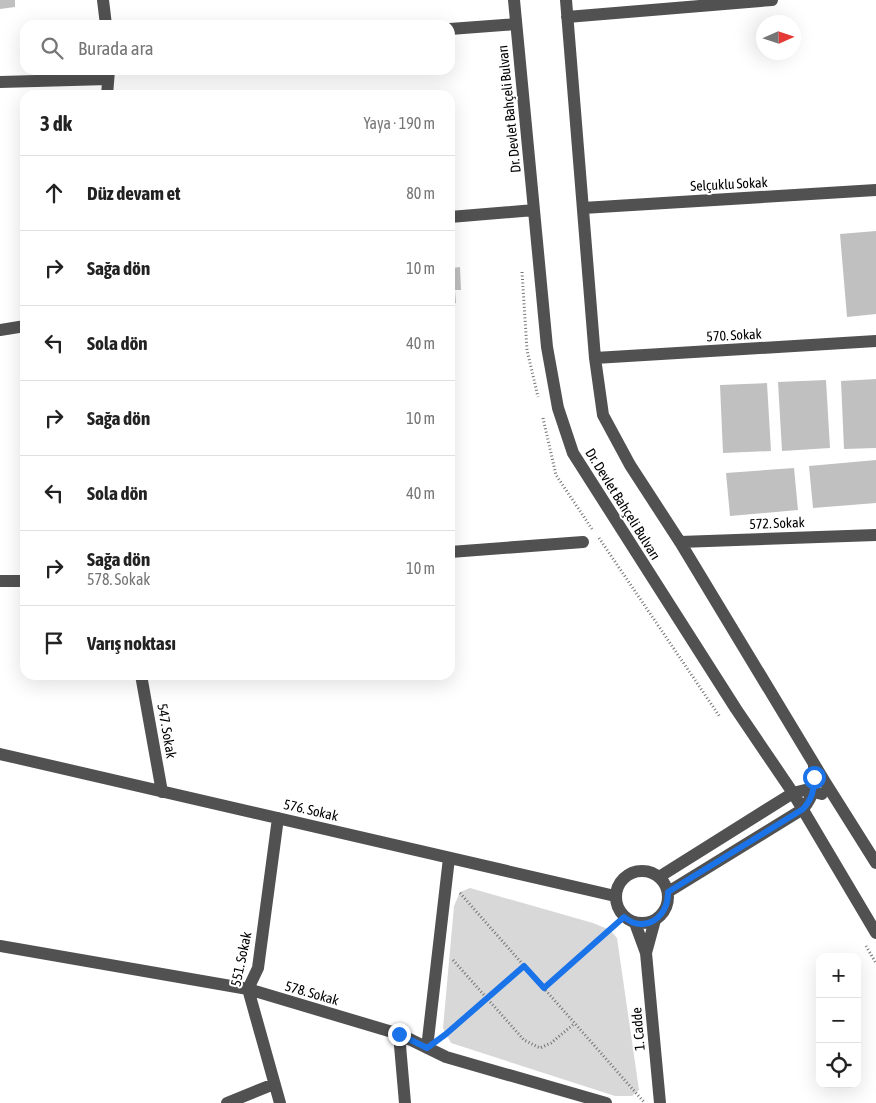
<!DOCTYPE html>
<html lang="tr">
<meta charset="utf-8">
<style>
body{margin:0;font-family:"Asap Condensed",sans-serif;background:#f2f2f2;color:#222}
.controls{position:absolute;right:15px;bottom:15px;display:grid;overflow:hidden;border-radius:10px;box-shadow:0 5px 20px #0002}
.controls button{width:45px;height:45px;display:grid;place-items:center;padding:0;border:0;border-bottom:1px solid #e0e0e0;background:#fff;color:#222;font:25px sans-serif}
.compass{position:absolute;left:756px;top:15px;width:45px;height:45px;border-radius:50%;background:#fff;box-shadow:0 5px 20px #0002;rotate:87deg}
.stop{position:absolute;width:15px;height:15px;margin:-11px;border:4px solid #1a73e8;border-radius:50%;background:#fff}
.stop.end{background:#1a73e8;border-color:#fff;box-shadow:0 1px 5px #0008}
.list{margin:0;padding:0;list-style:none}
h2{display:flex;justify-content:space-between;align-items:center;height:65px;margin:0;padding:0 20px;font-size:21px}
h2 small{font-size:16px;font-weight:400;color:#767676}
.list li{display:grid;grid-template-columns:32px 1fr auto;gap:15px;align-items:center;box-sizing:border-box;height:75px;padding:0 20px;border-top:1px solid #e0e0e0}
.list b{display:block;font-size:19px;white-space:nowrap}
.list p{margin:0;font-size:16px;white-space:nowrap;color:#767676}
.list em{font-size:16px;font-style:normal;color:#767676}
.icon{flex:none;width:28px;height:28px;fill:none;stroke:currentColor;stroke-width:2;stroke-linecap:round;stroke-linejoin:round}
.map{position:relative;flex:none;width:876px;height:1103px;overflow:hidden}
.search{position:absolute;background:#fff;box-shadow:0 5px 20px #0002;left:20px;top:20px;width:435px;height:55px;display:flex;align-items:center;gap:12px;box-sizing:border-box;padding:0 18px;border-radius:15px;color:#767676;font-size:19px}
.panel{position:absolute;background:#fff;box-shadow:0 5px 20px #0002;left:20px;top:90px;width:435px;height:590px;border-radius:15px}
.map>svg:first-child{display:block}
</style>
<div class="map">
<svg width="876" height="1103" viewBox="0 0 876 1103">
<rect width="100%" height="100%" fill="#fff"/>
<path fill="#d8d8d8" d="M470 888 593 923 610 930 617 938 639 1090 632 1096H615L451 1043 443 1028 454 906 460 892Z"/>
<path fill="#c0c0c0" d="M0 0H15V7L0 9Z
M876 231V314L847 317 840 234Z
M450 250H451L453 268 460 267 461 290H455L456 303 450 304Z
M876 379V448L844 449 841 381Z
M826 380 830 448 782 451 778 382Z
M767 383 771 451 723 453 720 385Z
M876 460V503L813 508 809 466Z
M794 468 798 510 730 516 726 473Z"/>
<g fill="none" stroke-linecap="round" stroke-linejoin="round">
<path stroke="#737373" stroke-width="3" stroke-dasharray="1 2.5" stroke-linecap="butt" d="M522 272 527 350 538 397
M543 418 556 475 592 529
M599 538 720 717
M460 893 644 1102
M866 946 876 963
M453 960 524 1040 540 1048 551 1043 574 1024
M543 988 620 921
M444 1036 524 966"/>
<path stroke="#515151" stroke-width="12" d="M103 0 106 25
M514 0 547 347 558 408 573 453 736 709 793 793 876 933
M566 0 595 358 603 415 630 465 680 542 825 782 876 863
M567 17 772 0
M450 29 516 24
M0 82 108 79
M107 95 109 70
M583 208 876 190
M450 217 534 210
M0 330 25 326
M595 358 876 341
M680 542 876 535
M450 552 583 542
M0 581H25
M141 675 162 792
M0 754 615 896
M278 818 258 968 248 989 280 1103
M616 897a26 26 0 1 1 52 0a26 26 0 1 1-52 0Z
M659 877 793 793 805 790 822 794
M668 892 803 809C815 794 815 785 814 766
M635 923 646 953 660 1103
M0 946 248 989 399 1034 446 1057 606 1103
M646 953 655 920
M399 1034 405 1103
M427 1048 449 858
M227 1103 274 1084"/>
</g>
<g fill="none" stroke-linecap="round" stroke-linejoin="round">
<path stroke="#1a73e8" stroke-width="6" d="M399 1034 427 1048 446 1034 524 966 544 988 624 917C645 935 669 916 668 892L803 809C812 799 814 791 814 777"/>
</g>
<g text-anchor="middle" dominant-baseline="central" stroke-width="4" stroke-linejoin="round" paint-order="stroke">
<g font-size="14" fill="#000" stroke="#fff">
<text transform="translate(509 109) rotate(-96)">Dr. Devlet Bahçeli Bulvarı</text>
<text transform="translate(729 184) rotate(-3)">Selçuklu Sokak</text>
<text transform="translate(734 335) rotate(-3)">570. Sokak</text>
<text transform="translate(623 504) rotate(58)">Dr. Devlet Bahçeli Bulvarı</text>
<text transform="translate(777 523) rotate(-2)">572. Sokak</text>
<text transform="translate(167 731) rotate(80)">547. Sokak</text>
<text transform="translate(311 810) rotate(13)">576. Sokak</text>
<text transform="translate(241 959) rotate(-78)">551. Sokak</text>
<text transform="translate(312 993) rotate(16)">578. Sokak</text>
<text transform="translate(638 1029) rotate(-95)">1. Cadde</text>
</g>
</g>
</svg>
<div class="controls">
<button>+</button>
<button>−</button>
<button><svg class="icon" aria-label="locate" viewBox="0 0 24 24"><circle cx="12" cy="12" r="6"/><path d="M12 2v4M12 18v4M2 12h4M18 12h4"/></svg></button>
</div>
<svg class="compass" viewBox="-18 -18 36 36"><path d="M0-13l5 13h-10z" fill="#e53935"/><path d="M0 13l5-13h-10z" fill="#767676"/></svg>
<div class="stop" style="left:814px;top:777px"></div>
<div class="stop end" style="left:399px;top:1034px"></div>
<div class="search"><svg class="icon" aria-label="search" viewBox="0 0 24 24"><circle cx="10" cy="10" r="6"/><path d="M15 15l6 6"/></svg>Burada ara</div>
<section class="panel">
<h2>3 dk<small>Yaya · 190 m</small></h2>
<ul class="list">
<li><svg class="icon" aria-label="ahead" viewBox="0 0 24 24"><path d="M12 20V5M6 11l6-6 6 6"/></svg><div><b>Düz devam et</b></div><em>80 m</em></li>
<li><svg class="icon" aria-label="right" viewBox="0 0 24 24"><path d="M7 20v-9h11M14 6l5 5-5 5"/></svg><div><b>Sağa dön</b></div><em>10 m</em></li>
<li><svg class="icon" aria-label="left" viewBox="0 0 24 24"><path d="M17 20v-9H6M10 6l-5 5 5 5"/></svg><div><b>Sola dön</b></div><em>40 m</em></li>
<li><svg class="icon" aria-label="right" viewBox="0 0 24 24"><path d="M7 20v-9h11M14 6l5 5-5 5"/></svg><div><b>Sağa dön</b></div><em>10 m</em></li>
<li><svg class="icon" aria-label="left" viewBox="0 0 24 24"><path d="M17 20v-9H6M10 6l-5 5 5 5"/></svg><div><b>Sola dön</b></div><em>40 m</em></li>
<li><svg class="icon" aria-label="right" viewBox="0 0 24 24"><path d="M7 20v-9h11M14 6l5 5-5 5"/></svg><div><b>Sağa dön</b><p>578. Sokak</p></div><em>10 m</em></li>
<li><svg class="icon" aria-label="arrive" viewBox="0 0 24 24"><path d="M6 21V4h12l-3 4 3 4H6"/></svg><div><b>Varış noktası</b></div></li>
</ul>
</section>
</div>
